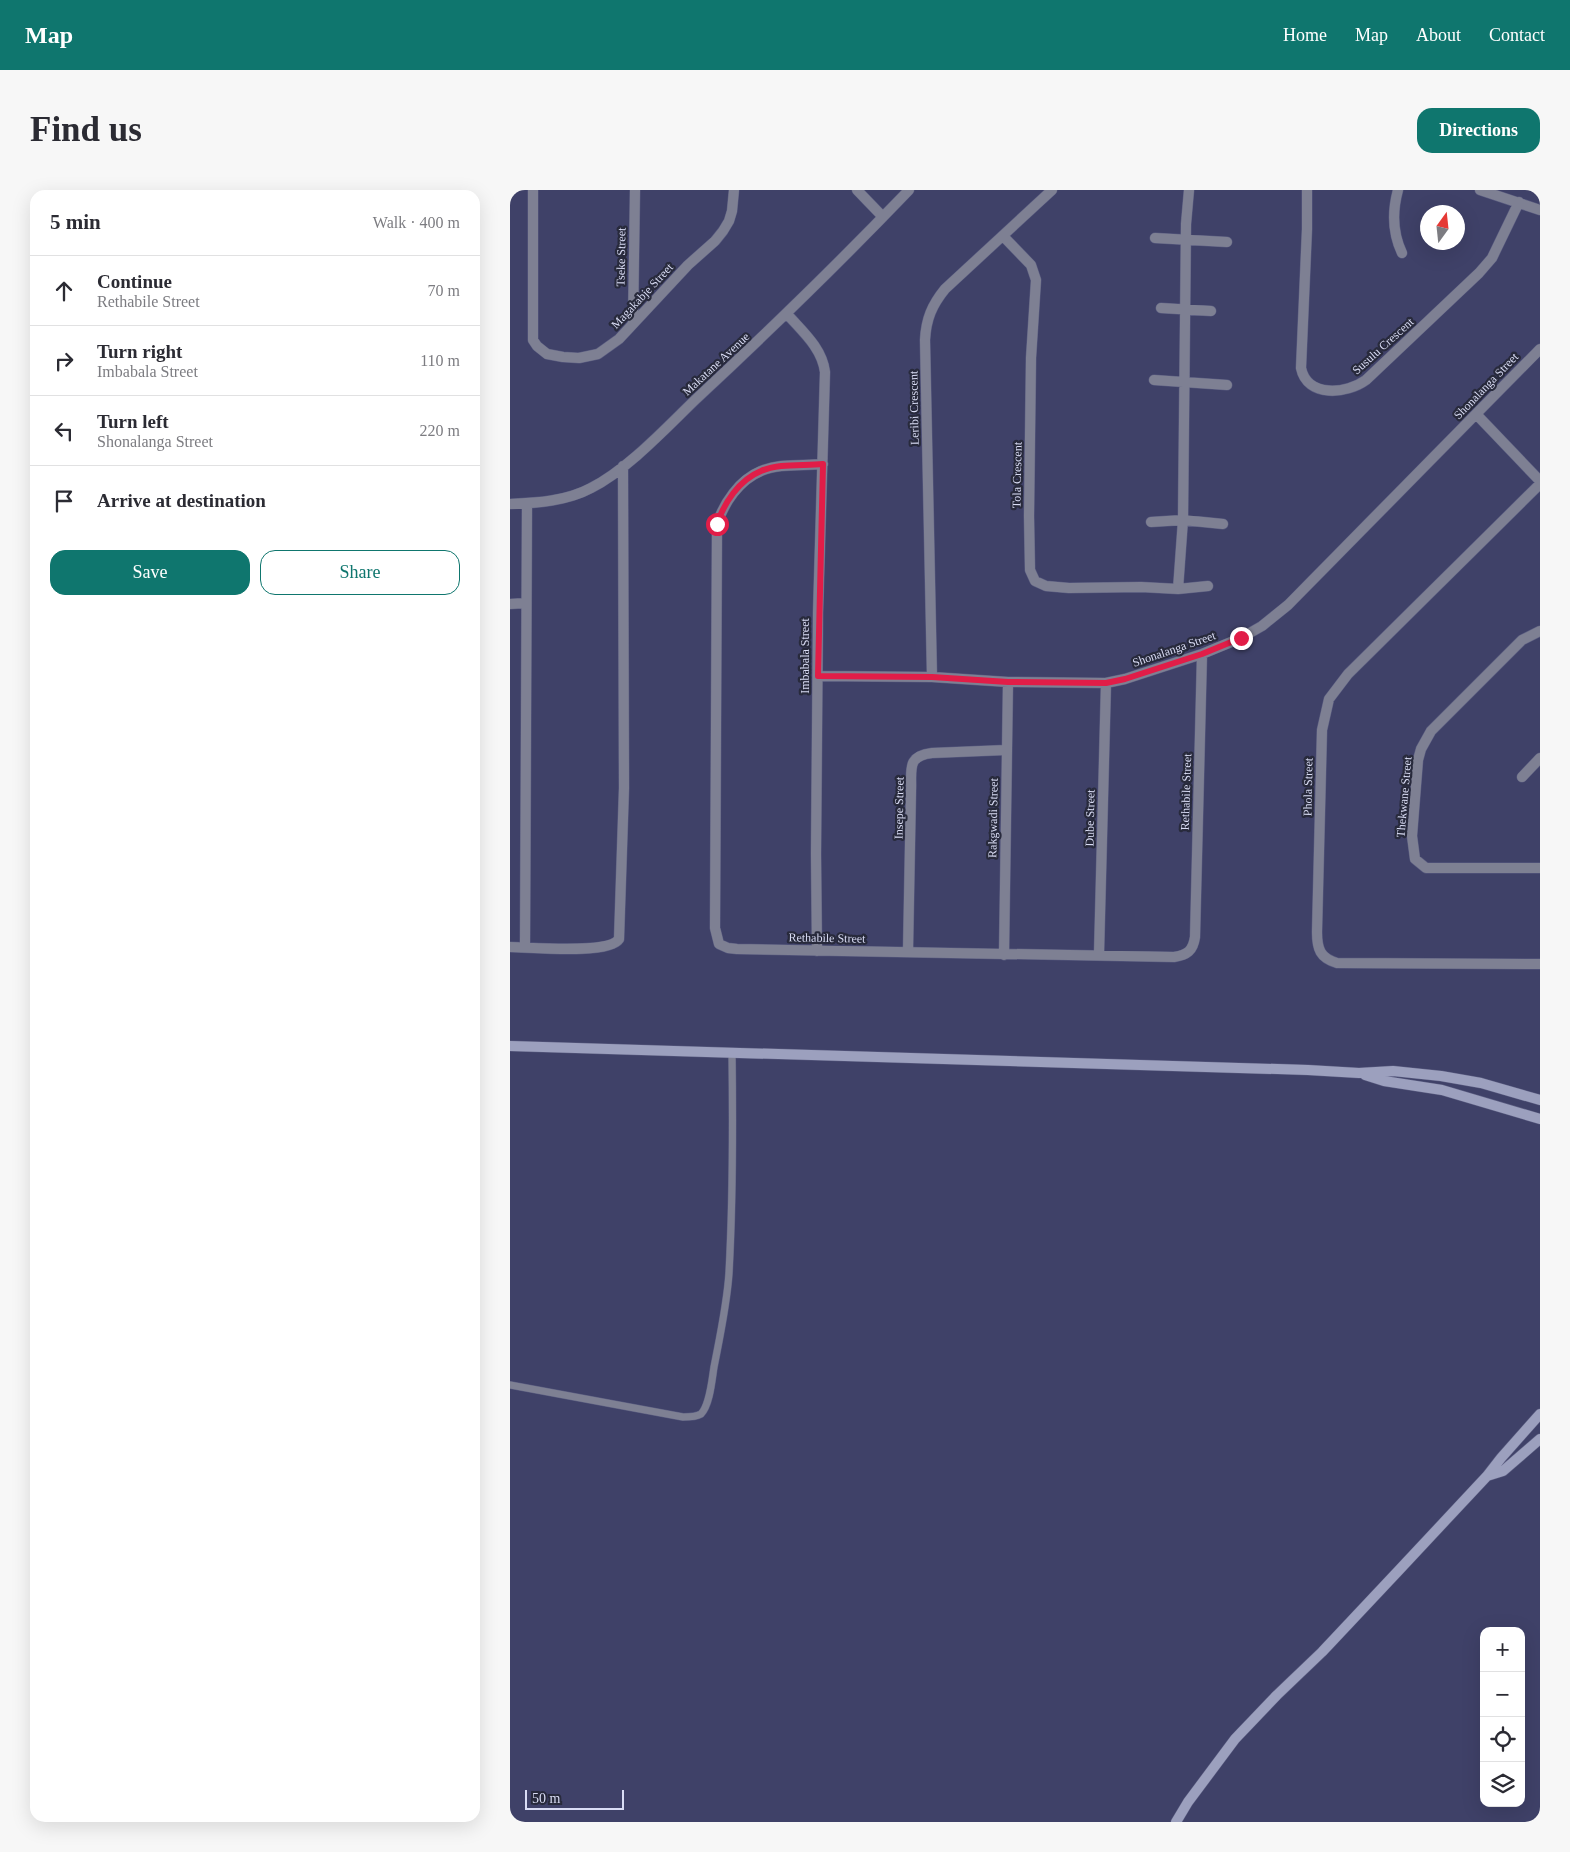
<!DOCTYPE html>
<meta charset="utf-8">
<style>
body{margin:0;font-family:"Times New Roman",serif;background:#f7f7f7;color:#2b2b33}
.controls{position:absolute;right:15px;bottom:15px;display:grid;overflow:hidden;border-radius:10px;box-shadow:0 5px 20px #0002}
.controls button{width:45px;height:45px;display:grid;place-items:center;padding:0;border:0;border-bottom:1px solid #e1e1e2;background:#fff;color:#2b2b33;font:25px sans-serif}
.compass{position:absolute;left:910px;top:15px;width:45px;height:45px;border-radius:50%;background:#fff;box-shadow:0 5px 20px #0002;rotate:15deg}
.scale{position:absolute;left:15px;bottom:12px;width:99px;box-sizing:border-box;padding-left:5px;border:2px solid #d9dcf4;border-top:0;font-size:14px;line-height:18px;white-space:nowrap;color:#d9dcf4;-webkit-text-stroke:4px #282a3c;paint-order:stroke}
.stop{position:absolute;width:15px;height:15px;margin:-11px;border:4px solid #e11d48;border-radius:50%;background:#fff}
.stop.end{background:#e11d48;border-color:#fff;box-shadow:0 1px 5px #0008}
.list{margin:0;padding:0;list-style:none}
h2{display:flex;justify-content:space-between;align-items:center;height:65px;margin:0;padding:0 20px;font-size:21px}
h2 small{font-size:16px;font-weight:400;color:#7c7c81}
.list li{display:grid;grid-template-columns:32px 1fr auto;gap:15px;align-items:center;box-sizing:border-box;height:70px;padding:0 20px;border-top:1px solid #e1e1e2}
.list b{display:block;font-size:19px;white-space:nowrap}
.list p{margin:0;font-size:16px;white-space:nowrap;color:#7c7c81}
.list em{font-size:16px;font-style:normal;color:#7c7c81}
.actions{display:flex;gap:10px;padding:15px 20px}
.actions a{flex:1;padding:11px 0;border:1px solid #0f766e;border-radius:15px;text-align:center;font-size:18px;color:#0f766e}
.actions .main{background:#0f766e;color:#fff}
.icon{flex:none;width:28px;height:28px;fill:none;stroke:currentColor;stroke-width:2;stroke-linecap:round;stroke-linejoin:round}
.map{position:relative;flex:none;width:1030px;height:1632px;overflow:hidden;border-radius:15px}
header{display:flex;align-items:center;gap:30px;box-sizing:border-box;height:70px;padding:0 25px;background:#0f766e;color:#fff}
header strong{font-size:24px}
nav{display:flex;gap:28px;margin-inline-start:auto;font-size:18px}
.intro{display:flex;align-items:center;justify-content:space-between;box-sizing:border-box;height:120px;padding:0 30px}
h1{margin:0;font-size:35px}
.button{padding:12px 22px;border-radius:15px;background:#0f766e;color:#fff;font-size:18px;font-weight:700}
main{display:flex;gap:30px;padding:0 30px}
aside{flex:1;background:#fff;border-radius:15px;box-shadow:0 5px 20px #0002}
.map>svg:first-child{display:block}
</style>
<header>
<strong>Map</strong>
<nav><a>Home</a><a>Map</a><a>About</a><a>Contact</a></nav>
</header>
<div class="intro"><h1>Find us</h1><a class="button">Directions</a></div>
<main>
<aside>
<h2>5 min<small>Walk · 400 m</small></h2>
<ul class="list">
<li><svg class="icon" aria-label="ahead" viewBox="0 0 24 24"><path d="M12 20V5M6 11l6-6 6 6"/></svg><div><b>Continue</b><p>Rethabile Street</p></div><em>70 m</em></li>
<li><svg class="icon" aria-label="right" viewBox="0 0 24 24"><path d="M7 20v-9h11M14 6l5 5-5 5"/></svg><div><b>Turn right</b><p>Imbabala Street</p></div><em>110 m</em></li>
<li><svg class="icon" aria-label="left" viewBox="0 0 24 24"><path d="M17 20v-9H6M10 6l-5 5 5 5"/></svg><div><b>Turn left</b><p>Shonalanga Street</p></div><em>220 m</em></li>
<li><svg class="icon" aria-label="arrive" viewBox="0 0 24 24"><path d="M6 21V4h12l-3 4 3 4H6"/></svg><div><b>Arrive at destination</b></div></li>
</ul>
<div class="actions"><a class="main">Save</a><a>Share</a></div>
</aside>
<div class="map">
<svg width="1030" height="1632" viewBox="0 0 1030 1632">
<rect width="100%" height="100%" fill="#3f4168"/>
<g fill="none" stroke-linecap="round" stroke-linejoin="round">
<g stroke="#5b5d81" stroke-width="8">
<path id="lane" d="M0 1195 173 1227C178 1227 186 1227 191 1224 200 1215 202 1189 204 1177 210 1146 217 1114 219 1083 223 1009 223 936 222 862"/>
</g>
<g stroke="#5b5d81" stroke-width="11">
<path id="street" d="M23 0V150L27 156 37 164 53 167 69 168 88 164 109 149 178 75 205 51 213 41 219 31 222 21 224 0
M347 0 373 27
M797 0V39L791 178C797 208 837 204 856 190L969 83 982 68 1009 12
M888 0C882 22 882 42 892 63
M970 0 1030 20
M493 46 521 75 526 90 521 168 519 326 520 380 525 391 536 396 559 398 631 397 668 399 698 396
M645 48 717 52
M651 118 701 121
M277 124C293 142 312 158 315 182L308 423 306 664 307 761
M123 134 125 0
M644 190 717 195
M967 225 1030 291
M313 274C293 276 269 273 251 281 229 290 214 313 207 334L205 738 209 754 218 758 227 759 664 767C677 765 683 761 685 747L692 464
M1030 294 838 484 819 509 812 540 807 742C807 759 810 768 827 773L1030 774
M0 314C27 313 57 311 81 298 117 280 156 238 185 210 258 142 330 72 399 0
M641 332 673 330 713 334
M668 399 673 330 676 34 679 0
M0 414 16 413
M1030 441 1012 450 921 541 911 559 908 570 902 646 905 669 916 678H1030
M308 486 422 487 498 492 596 493 615 489 692 464 731 448 752 436 778 415 1030 159
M422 487 415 150C416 129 422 115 435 99L542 0
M1012 587 1030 568
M0 757C20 757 99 765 109 749L114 598 113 276
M15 757 17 313
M398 761 401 601C402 580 396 566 422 563L496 560
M589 764 596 493
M494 765 498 492"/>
</g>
<g stroke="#5b5d81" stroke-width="11">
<path id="secondary" d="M0 856 798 880 849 883 883 881 931 886 971 893 1030 910
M855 885 874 891 932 900 1030 929
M977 1286 993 1281 1030 1249
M666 1632 678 1612 725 1549 767 1505 812 1462 891 1378 977 1286 991 1268 1030 1224"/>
</g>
<use href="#lane" stroke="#7e8093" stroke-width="7"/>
<use href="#street" stroke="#7e8093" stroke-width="10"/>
<use href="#secondary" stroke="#9ca0be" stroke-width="10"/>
</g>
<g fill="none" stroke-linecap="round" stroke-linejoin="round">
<path stroke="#e11d48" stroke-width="6" d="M207 334C214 313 229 290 251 281 269 273 293 276 313 274L308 486 422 487 498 492 596 493 615 489 692 464 731 448"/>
</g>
<g text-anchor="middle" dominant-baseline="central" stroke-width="4.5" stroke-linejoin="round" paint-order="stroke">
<g font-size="12" fill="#d9dcf4" stroke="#282a3c">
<text transform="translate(111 67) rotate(-89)">Tseke Street</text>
<text transform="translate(132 106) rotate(-47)">Magakabje Street</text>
<text transform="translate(873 156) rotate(-42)">Susulu Crescent</text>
<text transform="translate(206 174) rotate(-43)">Makatane Avenue</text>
<text transform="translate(976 196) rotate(-46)">Shonalanga Street</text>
<text transform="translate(404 218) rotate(-91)">Leribi Crescent</text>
<text transform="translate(507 285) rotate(-89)">Tola Crescent</text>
<text transform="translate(664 459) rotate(-19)">Shonalanga Street</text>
<text transform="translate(295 466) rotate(-90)">Imbabala Street</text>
<text transform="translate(798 597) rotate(-89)">Phola Street</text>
<text transform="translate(676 602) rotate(-88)">Rethabile Street</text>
<text transform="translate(894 607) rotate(-85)">Thekwane Street</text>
<text transform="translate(389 618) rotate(-89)">Insepe Street</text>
<text transform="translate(483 628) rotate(-89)">Rakgwadi Street</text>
<text transform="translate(580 628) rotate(-89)">Dube Street</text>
<text transform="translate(317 748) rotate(1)">Rethabile Street</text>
</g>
</g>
</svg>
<div class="controls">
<button>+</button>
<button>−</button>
<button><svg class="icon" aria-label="locate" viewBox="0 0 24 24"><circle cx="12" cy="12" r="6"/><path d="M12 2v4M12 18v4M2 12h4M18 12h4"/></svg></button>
<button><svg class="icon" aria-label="layers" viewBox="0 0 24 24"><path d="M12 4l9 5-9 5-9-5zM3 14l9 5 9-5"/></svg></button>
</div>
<svg class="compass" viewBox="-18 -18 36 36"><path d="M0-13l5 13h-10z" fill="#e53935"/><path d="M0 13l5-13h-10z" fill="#7c7c81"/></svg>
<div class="scale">50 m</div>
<div class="stop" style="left:207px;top:334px"></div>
<div class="stop end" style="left:731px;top:448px"></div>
</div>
</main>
